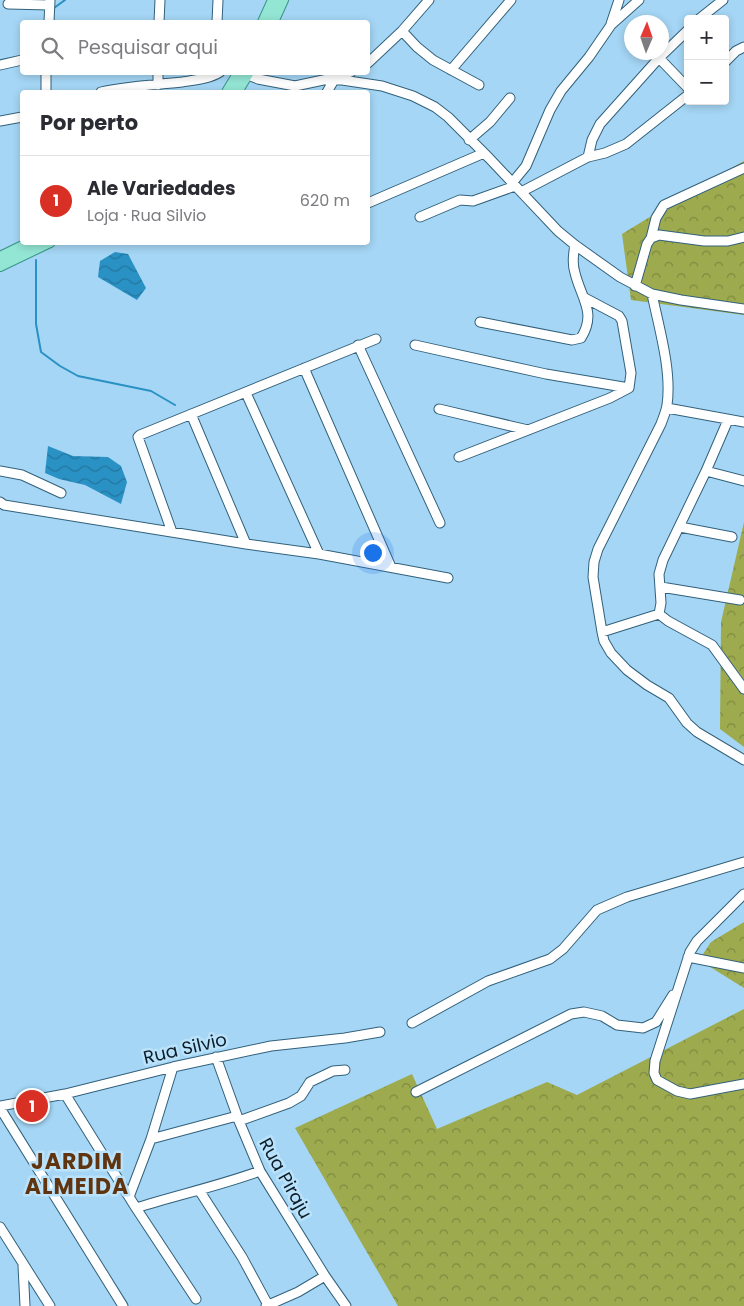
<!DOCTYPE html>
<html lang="pt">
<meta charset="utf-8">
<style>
body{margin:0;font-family:Poppins,sans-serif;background:#f7f7f7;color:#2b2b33}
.controls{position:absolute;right:15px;top:15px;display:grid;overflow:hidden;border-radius:5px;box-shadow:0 2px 8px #0003}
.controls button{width:45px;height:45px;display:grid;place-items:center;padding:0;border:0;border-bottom:1px solid #e1e1e2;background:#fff;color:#2b2b33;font:25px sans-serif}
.compass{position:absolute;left:624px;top:15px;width:45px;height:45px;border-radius:50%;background:#fff;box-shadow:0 2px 8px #0003;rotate:2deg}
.you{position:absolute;left:372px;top:552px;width:18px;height:18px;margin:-12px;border:4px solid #fff;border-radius:50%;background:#1a73e8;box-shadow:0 0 0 8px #1a73e833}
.badge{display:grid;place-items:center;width:32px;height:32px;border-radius:50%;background:#d93025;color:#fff;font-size:16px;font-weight:700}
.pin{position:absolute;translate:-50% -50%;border:2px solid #fff;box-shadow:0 1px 5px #0006}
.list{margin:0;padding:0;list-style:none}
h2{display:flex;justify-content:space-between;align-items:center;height:65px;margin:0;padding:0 20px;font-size:21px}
h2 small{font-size:16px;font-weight:400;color:#7c7c81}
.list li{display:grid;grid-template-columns:32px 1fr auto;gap:15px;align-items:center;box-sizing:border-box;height:90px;padding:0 20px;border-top:1px solid #e1e1e2}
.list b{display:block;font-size:19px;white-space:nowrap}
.list p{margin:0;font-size:16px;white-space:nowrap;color:#7c7c81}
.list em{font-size:16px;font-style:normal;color:#7c7c81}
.icon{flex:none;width:28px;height:28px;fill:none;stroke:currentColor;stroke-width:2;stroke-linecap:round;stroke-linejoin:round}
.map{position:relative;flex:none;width:744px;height:1306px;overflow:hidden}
.search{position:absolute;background:#fff;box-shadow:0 2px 8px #0003;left:20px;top:20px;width:350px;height:55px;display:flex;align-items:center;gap:12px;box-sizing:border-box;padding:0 18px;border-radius:5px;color:#7c7c81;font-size:19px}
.panel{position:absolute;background:#fff;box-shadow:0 2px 8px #0003;left:20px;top:90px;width:350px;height:155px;border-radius:5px}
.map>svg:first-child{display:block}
</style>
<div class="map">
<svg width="744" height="1306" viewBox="0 0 744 1306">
<defs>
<pattern id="forest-crowns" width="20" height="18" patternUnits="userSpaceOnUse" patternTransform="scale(1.25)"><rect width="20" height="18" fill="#9daa4d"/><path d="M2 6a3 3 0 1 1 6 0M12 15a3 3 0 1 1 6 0" fill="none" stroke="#7e8a40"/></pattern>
<pattern id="water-waves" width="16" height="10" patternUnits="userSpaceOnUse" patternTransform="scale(1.25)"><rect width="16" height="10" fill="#2a91c4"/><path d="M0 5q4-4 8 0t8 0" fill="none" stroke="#22769f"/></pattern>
</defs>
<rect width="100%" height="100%" fill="#a5d6f5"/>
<path fill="url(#forest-crowns)" d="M744 161V315L631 300 622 234 705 183Z
M744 522V747L720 729 721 622Z
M744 922V988L699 960 711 942Z
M744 1009V1306H398L295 1128 412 1074 437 1129 547 1082 577 1095Z"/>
<path fill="url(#water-waves)" d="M115 252 128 254 146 288 137 300 98 277 100 261Z
M48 446 73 456 108 457 121 466 127 482 121 504 85 485 59 479 45 473Z"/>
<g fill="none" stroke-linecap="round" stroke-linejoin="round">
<path stroke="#2a91c4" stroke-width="2" d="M54 10V8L65 0
M36 260V324L41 352 60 366 78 376 151 391 175 405"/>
<g stroke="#32617b" stroke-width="11">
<path id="minor" d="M8 4 50 5
M699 19 723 0
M49 22 50 0
M159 22 160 0
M217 22 218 0
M611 24 619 0
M402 31 417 47 433 60 479 85
M659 58 688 88
M725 62 736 51 744 47
M368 63 402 31 429 0
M0 65 22 60
M451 70 511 0
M46 72V92
M243 73 258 79 295 86 328 79 342 80 382 86 413 96 435 107 448 117 489 158 558 231 575 245 620 277 652 294 681 300 744 309
M335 79 351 72
M158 85V72
M101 92C128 86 155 85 182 82 195 80 209 79 220 72
M327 92 334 80
M0 121 22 117
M469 140 490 122 510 98
M588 157 592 140 600 124 659 58 688 30
M512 183 526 166 550 110 561 91 589 57 611 25 639 0
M521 192 588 157 605 153 626 144 688 95
M368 203 484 153
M420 217 460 200 473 201 515 186
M651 238 656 218 664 205 744 168
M635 286 647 244 651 238 659 235 704 241H728L744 237
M652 294C659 328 672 371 667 405 666 412 663 418 661 424L598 549 594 562 593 577 602 632 604 641 611 653 627 670 647 685 669 698 687 723 697 732 744 760
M585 298 619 316 622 321 631 373 629 388
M480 322 572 340 581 338C597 313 581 298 575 273 572 264 573 255 575 245
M358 345 440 523
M415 345 546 374 629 388 610 398 459 457
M304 368 391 567
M246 393 319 554
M667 408 744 422
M439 409 528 430
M191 414 246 544
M0 471 22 475 61 493
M706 471 744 481
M0 502 4 505 246 544 319 554 448 578
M680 527 732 537
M172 532 138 437 140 435 376 339
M661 587 740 600
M659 614 668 621 712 645 744 689
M602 632 659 614 661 603 659 574 663 560 706 471 728 420
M744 894 697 941 690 952 655 1061 654 1073 657 1080 677 1091 690 1094 744 1084
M688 957 744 968
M412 1023 488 981 550 959 563 949 597 910 627 897 744 862
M216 1057 239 1121 260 1171 325 1276 346 1306
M416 1092 571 1014 584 1012 602 1016 617 1025 643 1028 656 1022 673 995
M65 1094 136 1208 196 1299
M0 1106 65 1094 173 1067 271 1046 345 1038 380 1032
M0 1108 123 1306
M239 1121 289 1103 301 1096 310 1082 333 1071 345 1070
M151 1139 237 1116
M199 1190 242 1257 268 1305
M129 1197 151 1139 173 1067
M136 1208C177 1195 219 1186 260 1171
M0 1227 50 1306
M23 1266 25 1306
M266 1306 298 1292 325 1276"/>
</g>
<g stroke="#369586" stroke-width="12">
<path id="major" d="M263 22 273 0
M273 22 283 0
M227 92 239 72
M237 92 249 72
M0 257 31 242
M0 266 50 242"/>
</g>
<use href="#minor" stroke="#fff" stroke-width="9"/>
<use href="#major" stroke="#94e6d4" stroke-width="10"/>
</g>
<g text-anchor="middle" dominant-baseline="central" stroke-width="5" stroke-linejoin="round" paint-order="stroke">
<g font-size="18" fill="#0a1d28" stroke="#bbe2fb">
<text transform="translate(185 1048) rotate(-13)">Rua Silvio</text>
<text transform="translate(286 1178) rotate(61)">Rua Piraju</text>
</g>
<g font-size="22" font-weight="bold" letter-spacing="1" fill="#60340f" stroke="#bbe2fb">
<text x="77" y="1161">JARDIM<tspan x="77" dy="25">ALMEIDA</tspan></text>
</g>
</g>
</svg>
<div class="controls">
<button>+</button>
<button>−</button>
</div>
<svg class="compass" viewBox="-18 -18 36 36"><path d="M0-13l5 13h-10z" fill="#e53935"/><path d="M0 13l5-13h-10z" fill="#7c7c81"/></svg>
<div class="you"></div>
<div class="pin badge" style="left:32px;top:1106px">1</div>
<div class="search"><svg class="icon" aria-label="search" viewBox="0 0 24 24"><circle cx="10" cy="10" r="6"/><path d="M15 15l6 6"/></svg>Pesquisar aqui</div>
<section class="panel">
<h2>Por perto<small></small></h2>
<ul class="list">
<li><span class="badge">1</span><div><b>Ale Variedades</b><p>Loja · Rua Silvio</p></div><em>620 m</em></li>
</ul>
</section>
</div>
